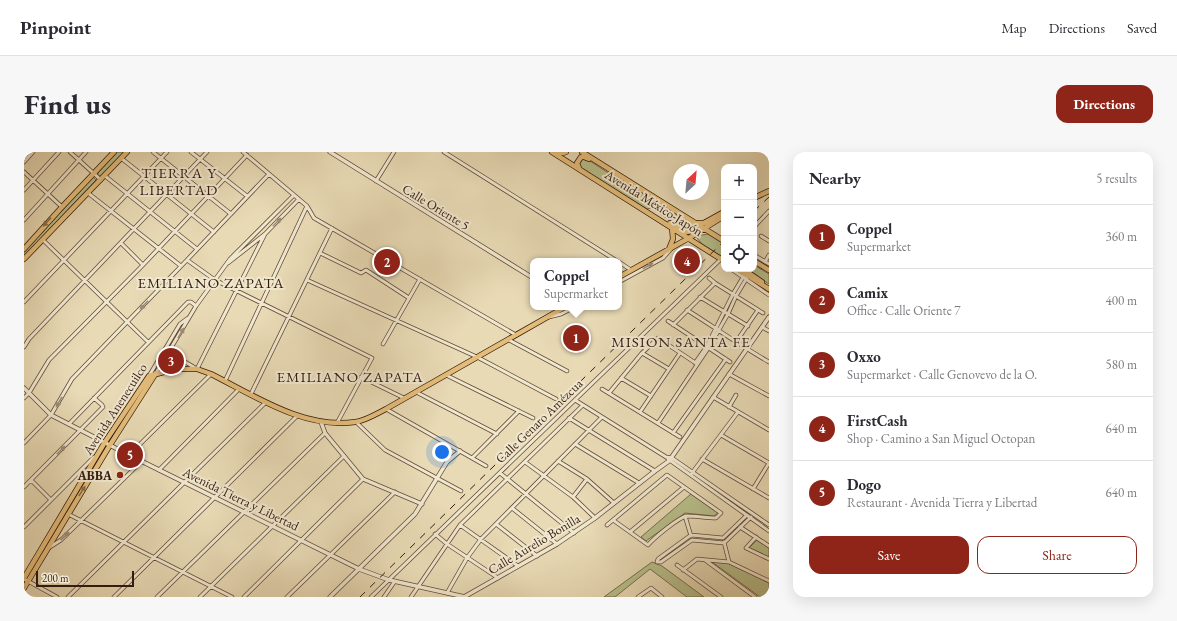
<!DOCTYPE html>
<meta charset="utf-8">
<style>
body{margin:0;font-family:"EB Garamond",serif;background:#f7f7f7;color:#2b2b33}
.controls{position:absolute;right:12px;top:12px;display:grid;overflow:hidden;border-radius:8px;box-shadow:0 4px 16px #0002}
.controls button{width:36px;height:36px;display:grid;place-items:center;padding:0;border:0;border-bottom:1px solid #e1e1e2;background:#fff;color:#2b2b33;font:20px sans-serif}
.compass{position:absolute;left:649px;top:12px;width:36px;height:36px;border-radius:50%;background:#fff;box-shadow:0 4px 16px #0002;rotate:26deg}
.scale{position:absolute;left:12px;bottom:10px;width:98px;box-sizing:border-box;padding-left:4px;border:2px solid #351c0e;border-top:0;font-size:11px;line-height:14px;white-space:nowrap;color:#351c0e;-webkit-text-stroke:3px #f0e7cf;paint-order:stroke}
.you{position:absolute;left:418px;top:300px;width:14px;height:14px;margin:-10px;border:3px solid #fff;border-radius:50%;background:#1a73e8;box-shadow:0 0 0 6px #1a73e833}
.badge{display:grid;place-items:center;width:26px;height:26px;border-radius:50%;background:#8f2418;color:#fff;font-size:13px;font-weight:700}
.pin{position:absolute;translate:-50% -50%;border:2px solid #fff;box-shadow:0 1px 4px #0006}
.popup{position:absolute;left:506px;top:106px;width:92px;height:52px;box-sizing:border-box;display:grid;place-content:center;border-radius:8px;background:#fff;filter:drop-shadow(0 1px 3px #0005);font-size:13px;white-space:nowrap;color:#7c7c81}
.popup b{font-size:15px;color:#2b2b33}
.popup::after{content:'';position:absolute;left:50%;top:100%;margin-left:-8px;border:8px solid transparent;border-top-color:#fff}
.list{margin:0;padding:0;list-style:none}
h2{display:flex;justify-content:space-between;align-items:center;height:52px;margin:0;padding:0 16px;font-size:17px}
h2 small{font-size:13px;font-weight:400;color:#7c7c81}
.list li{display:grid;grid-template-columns:26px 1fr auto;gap:12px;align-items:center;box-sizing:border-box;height:64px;padding:0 16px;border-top:1px solid #e1e1e2}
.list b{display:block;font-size:15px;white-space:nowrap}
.list p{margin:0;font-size:13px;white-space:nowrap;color:#7c7c81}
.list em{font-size:13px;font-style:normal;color:#7c7c81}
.actions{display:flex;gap:8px;padding:12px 16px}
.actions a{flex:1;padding:9px 0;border:1px solid #8f2418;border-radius:12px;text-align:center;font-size:14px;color:#8f2418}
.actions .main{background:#8f2418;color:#fff}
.icon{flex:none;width:22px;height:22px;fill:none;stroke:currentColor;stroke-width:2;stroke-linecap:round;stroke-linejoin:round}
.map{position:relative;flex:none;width:745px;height:445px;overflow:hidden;border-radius:12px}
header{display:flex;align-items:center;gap:24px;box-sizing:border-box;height:56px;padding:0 20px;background:#fff;border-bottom:1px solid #e1e1e2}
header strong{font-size:19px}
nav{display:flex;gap:22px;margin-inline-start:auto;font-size:14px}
.intro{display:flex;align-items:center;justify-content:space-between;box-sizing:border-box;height:96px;padding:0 24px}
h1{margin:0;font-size:28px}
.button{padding:10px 18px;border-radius:12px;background:#8f2418;color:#fff;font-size:14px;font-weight:700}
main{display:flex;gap:24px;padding:0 24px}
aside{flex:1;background:#fff;border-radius:12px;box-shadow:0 4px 16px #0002}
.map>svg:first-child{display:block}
</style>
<header>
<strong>Pinpoint</strong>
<nav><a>Map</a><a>Directions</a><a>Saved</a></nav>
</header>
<div class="intro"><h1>Find us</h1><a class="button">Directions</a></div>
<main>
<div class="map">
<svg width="745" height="445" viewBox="0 0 745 445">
<rect width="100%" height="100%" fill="#e8dab5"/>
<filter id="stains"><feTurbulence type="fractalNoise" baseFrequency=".005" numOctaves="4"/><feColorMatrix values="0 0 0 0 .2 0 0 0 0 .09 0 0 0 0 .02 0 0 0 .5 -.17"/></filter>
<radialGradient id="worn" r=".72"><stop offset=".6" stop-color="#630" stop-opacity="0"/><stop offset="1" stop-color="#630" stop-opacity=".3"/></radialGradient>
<path fill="#b8bf8c" stroke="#766e4d" d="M93 0H101L77 25 74 23V21Z
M559 7H563L586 22H588L663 68 665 76V78H661L627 56 623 57 557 16 555 12Z
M69 25 72 28 70 30 0 104V100Z
M684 82 700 92V106L678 92 673 86V84Z
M730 113 745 122V132L722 117H730Z
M667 342 694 361 690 364 661 361 622 389 617 385Z
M733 388 745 396V405L725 396Z
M628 410 638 414 680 445H663L626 417 591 445H580Z
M688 410 704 411 745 431V444L736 445Z"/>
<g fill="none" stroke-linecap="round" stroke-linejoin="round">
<g stroke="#624c38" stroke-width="4.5">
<path id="minor" d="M46 0 77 28
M129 0 207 62
M167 0 223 44
M219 0 283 54 290 66 492 183
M420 0 593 109
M97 6 190 80
M0 10 9 0
M0 20 38 55
M81 24 173 97
M352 29 370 0
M0 38 35 0
M64 41 157 114
M0 68 62 0
M730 75 745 59
M737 84 745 89
M19 88 124 190
M97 91 119 113
M296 101 337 121 342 118 385 146
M730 103 745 112
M163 108 191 128 348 206 313 271
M595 110 607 118
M741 110 745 103
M204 111 241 82 275 47
M707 117 745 143
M685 126 691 131 739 161
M283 128 453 205 532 247
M595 130 639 106 647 97
M676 145 724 174
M0 150 143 0
M663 158C690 175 717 194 745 210
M525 165 537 162 551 155
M644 169 706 210
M649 173 691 131
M738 175 745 179
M485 188 543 219
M712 190 734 158
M359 192 396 127
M0 195 5 187 183 0
M141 198 173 217 241 82
M618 201 645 217
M671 211 683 194 709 142 721 122
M132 221 172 154 206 107 270 43
M705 222 745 244
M422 223 509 266
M125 224 156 172 164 166
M337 225 380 246
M597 226 627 244
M201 229 283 54
M578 237 656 285
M392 240 473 282
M585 241 618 201 634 186 673 212
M227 242 308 76
M689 245 745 278
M0 246 5 241 25 208 119 113 223 3
M551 248 642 305 648 306 745 373
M705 255 712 243
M362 257 462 314
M616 260 656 201
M545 266 631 319
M332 270 361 298 437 339
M634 271 685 195 704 162 712 144 724 124
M45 272 164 150H167L172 154
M649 281 702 207
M697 283 745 311
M0 291 27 263 48 227 163 108 245 22
M551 292 615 331
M105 303 187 222
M448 306 495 259
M644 307 745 379
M678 307 745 346
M534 309 563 327 590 351
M501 310 549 345 571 366
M135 318 215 237
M476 321 550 381
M668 321 714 260
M7 328 27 348
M0 335 79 255 78 253 70 246
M729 337 745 311
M549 345 563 327
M488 356 533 392
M44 362 208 445
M661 364 667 384
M472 372 513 404
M436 373 494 414
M583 373 643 323 697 361 692 366C683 366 672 364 663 364 655 365 630 386 624 393L589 368
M0 375 70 305
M716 375 745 394
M606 380 660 335
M411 382 423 392 474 426
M732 385 722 396 745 407
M700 390 705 410
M26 395 37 388 118 309
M681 408 731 445
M633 410H637L668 388 700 391 727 365
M633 410 634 407 667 383 699 386 723 363
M653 413 697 445
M659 418 673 407 705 410 745 429
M0 427 33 445
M423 441 443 406 457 387 578 265
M44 445 242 250
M90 445 273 264
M133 445 301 281
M176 445 320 304
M220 445 339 327
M263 445 371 340
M347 445 697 107
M360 445 371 429
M387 445 436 373 559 253
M614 445 627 436 638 445"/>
</g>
<g stroke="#624c38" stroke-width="5">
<path id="tertiary" d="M306 0 509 126
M0 236 27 263 105 303 335 417 365 428 441 445
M297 270 301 281 339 327 398 352
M306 445 391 362 423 310 436 299
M440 445 533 392 571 366 631 319 645 309 745 165"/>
</g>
<g stroke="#351c0e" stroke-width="6">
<path id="primary" d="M528 0 700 109
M534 0 539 1 542 0
M558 0 700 89
M555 16 553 11 557 5H560L565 7
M730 46 745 39
M646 71 661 80H664L668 77 665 69
M673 71H680L700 60
M0 97 38 55 90 0
M645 97 649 87 648 76
M0 107 103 0
M730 109 745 118
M713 117 745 137
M719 117 738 130
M595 125 665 86 700 64
M0 426 81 290 125 224 151 217H173L187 222C231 244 279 277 331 270 341 269 352 262 362 257L541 155
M0 436 86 293 132 221"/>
</g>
<use href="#minor" stroke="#f0e7cf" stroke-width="3"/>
<use href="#tertiary" stroke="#f0e7cf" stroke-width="3.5"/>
<use href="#primary" stroke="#e4bd7a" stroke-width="4.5"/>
<path stroke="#351c0e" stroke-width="1" stroke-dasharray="7 7" stroke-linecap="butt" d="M730 59 745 45
M336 445 700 89"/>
</g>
<defs><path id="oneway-solid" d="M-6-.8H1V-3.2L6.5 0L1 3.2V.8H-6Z"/></defs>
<g fill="#8c6c44">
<use href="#oneway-solid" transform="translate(23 70) rotate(133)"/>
<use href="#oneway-solid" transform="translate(58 339) rotate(-58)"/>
</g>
<g fill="#9c8c78">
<use href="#oneway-solid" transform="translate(253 70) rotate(-45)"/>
<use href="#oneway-solid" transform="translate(624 114) rotate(-29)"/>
<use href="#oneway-solid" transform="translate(120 153) rotate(134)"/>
<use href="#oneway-solid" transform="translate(157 181) rotate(-60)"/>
<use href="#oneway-solid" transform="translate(35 250) rotate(120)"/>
<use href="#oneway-solid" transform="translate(37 298) rotate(-45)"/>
<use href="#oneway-solid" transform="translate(41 384) rotate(-43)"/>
</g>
<circle fill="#8f2418" stroke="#f0e7cf" stroke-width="1.5" cx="96" cy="323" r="4"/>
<g text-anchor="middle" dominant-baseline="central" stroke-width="4" stroke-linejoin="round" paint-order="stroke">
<g font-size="13" fill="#351c0e" stroke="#f0e7cf">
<text transform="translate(630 51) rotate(32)">Avenida México-Japón</text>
<text transform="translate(412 55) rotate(31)">Calle Oriente 5</text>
<text transform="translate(91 257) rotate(-57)">Avenida Anenecuilco</text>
<text transform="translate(515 269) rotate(-44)">Calle Genaro Amézcua</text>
<text transform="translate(217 347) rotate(26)">Avenida Tierra y Libertad</text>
<text transform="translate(510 392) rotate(-31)">Calle Aurelio Bonilla</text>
</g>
<g font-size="13" font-weight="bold" fill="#351c0e" stroke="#f0e7cf" text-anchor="end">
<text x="88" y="323">ABBA</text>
</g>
<g font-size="15" letter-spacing="1" fill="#351c0e" stroke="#f0e7cf">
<text x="155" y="20">TIERRA Y<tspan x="155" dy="17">LIBERTAD</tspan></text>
<text x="187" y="130">EMILIANO ZAPATA</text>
<text x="657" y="189">MISION SANTA FE</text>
<text x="326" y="224">EMILIANO ZAPATA</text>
</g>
</g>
<rect width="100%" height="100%" filter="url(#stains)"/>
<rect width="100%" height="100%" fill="url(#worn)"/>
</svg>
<div class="controls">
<button>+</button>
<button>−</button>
<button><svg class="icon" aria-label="locate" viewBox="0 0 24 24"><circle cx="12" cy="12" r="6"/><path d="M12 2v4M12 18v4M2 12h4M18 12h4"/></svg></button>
</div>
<svg class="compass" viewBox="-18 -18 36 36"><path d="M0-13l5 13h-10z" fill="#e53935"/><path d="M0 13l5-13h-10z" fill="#7c7c81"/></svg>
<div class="scale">200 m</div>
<div class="you"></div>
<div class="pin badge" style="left:552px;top:186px">1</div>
<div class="popup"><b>Coppel</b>Supermarket</div>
<div class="pin badge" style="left:363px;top:110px">2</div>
<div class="pin badge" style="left:147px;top:209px">3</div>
<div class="pin badge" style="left:663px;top:109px">4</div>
<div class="pin badge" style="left:106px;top:303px">5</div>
</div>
<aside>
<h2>Nearby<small>5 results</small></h2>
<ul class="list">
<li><span class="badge">1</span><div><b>Coppel</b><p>Supermarket</p></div><em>360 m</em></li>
<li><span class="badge">2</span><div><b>Camix</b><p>Office · Calle Oriente 7</p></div><em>400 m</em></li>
<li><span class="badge">3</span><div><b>Oxxo</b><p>Supermarket · Calle Genovevo de la O.</p></div><em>580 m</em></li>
<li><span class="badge">4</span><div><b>FirstCash</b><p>Shop · Camino a San Miguel Octopan</p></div><em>640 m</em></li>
<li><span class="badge">5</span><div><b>Dogo</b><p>Restaurant · Avenida Tierra y Libertad</p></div><em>640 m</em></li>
</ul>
<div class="actions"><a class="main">Save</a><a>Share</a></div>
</aside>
</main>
